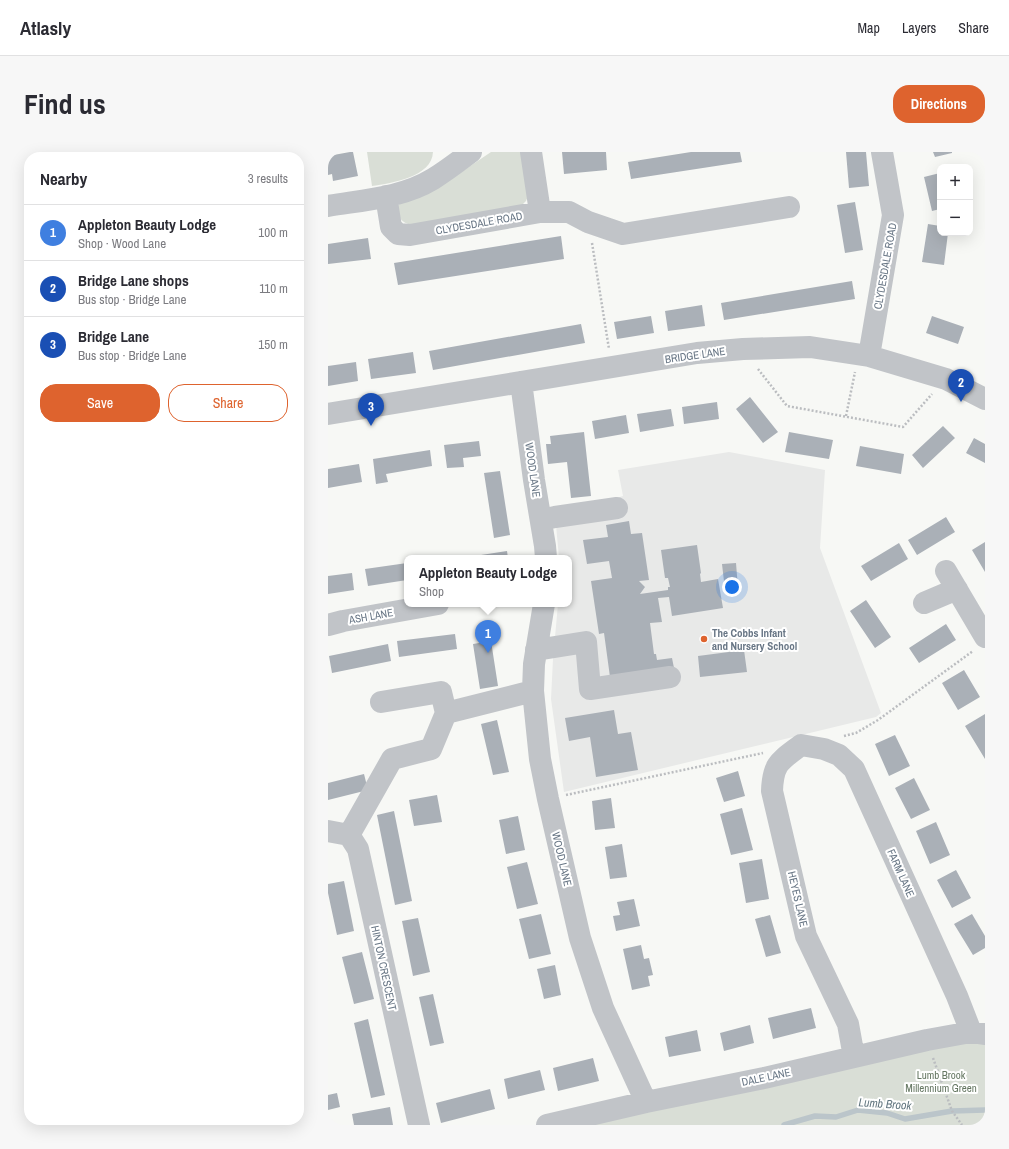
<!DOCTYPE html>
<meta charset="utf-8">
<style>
body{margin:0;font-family:"Archivo Narrow",sans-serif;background:#f7f7f7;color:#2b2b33}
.controls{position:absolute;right:12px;top:12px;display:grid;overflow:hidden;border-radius:8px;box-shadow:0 4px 16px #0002}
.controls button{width:36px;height:36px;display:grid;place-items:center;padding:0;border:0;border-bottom:1px solid #e1e1e2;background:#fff;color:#2b2b33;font:20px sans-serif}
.you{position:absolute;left:404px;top:435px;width:14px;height:14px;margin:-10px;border:3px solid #fff;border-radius:50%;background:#1a73e8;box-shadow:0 0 0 6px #1a73e833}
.badge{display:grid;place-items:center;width:26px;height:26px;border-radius:50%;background:#de632e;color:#fff;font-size:13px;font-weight:700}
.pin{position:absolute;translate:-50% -33px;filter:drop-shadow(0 1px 2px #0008)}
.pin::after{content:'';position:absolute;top:21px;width:14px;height:12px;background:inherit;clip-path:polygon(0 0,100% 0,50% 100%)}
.popup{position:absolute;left:76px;top:403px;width:168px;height:52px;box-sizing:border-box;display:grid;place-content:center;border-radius:8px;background:#fff;filter:drop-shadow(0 1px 3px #0005);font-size:13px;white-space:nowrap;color:#7c7c81}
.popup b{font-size:15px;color:#2b2b33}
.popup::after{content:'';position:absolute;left:50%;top:100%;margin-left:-8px;border:8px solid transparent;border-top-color:#fff}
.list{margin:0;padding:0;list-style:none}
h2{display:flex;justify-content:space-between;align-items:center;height:52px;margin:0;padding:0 16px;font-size:17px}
h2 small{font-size:13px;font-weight:400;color:#7c7c81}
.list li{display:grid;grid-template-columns:26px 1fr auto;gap:12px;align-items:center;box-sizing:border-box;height:56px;padding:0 16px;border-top:1px solid #e1e1e2}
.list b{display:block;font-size:15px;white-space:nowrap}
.list p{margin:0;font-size:13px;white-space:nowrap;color:#7c7c81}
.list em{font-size:13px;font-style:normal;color:#7c7c81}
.actions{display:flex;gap:8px;padding:12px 16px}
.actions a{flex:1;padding:9px 0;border:1px solid #de632e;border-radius:16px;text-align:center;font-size:14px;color:#de632e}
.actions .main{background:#de632e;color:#fff}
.map{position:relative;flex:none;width:657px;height:973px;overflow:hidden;border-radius:16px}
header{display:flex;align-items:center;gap:24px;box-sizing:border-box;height:56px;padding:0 20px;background:#fff;border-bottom:1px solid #e1e1e2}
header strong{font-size:19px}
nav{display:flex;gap:22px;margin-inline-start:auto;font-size:14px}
.intro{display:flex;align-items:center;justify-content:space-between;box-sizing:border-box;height:96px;padding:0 24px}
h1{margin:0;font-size:28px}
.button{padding:10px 18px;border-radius:16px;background:#de632e;color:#fff;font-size:14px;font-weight:700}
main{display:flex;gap:24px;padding:0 24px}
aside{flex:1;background:#fff;border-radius:16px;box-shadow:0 4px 16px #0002}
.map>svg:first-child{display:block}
</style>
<header>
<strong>Atlasly</strong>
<nav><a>Map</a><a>Layers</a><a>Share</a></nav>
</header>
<div class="intro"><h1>Find us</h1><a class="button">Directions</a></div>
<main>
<aside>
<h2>Nearby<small>3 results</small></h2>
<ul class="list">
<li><span class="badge" style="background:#3f7fe0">1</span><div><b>Appleton Beauty Lodge</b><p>Shop · Wood Lane</p></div><em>100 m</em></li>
<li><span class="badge" style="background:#1a4fb4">2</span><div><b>Bridge Lane shops</b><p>Bus stop · Bridge Lane</p></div><em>110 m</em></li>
<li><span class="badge" style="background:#1a4fb4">3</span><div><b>Bridge Lane</b><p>Bus stop · Bridge Lane</p></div><em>150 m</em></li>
</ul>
<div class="actions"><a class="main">Save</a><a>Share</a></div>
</aside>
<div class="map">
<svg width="657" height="973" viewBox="0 0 657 973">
<rect width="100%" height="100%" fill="#f7f8f5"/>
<path fill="#e8e9e8" d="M401 300 497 318 492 396 553 561 548 565 236 640 223 547 225 507 230 452H241V406H231L228 373 272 351 295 344 290 318Z"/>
<path fill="#d9ded6" d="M39 0H105C104 25 64 31 44 34Z
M163 0H195L201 42 198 49 194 53 84 73C73 71 70 65 68 54L126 25Z
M657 882V973H246Z"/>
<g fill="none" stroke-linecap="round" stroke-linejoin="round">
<path stroke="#bbc5ca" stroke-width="5.5" d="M456 973 487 964 508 965 530 958 559 961 577 967 624 959 657 958"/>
</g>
<path fill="#aab0b7" d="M22 0H25L30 24 5 29 4 22 0 23V4Z
M234 0H278L279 18 236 22Z
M363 0H412L414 10 303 27 300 10Z
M518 0H538L541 34 521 36Z
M605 0H624V1L607 5Z
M612 21V57L604 59 596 25Z
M527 50 535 98 517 101 509 53Z
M600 72 612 74V81H620L616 113 594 110Z
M233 84 236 107 70 133 66 111Z
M40 86 43 107 0 112V92Z
M524 129 527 147 396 168 393 151Z
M374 153 377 174 340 179 337 159Z
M323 164 326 181 289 187 286 170Z
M604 164 636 175 630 192 598 181Z
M253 172 257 191 105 218 101 199Z
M85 200 88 221 43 227 40 207Z
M28 210 30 229 0 234V214Z
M422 245 450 280 435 291 408 257Z
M389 250 391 267 356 272 354 255Z
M343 257 346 274 312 280 309 262Z
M298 263 301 281 267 287 264 269Z
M615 274 627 286 595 316 584 303Z
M256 280 263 344 243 346 239 310 220 312 218 292H223L222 284Z
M461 280 505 288 501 307 457 300Z
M646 286 657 292V311L638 301Z
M151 289 153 304 135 306 136 315 119 316 116 293Z
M532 294 576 302 573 322 528 314Z
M102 298 104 314 58 322 60 330 48 332 45 307Z
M31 312 34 330 0 336V317Z
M172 319 182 383 166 386 156 321Z
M618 365 627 380 589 403 580 388Z
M301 369 303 382 314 381 321 428 311 429 317 435 312 442 340 438V435H342L340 426H337L333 398 369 393 373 421 372 422 373 430 390 427 395 456 344 464 341 445 330 446 334 470 322 471 326 502H328L329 508 344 506 346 516 282 525 276 481 271 482 263 429 284 426 281 409 259 412 255 388 280 385 278 373Z
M657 390V420L644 398Z
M571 391 580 407 543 429 533 414Z
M179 399 180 406H140V405Z
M125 403 126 406H114V405Z
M79 411V428L40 434 37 417Z
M408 411 410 436 397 438 394 412Z
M24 421 26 438 0 442V424Z
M538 448 563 485 547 496 522 459Z
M618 472 628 488 591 511 581 496Z
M127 482 129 497 71 505 69 489Z
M163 489 170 534 152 537 145 492Z
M60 492 63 509 4 521 1 504Z
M416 498 419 520 372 525 370 504Z
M636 518 652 545 630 558 614 531Z
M286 558 290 582 303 580 310 618 268 625 262 585 241 589 237 566Z
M657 562V607L637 574Z
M169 568 181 620 165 623 153 572Z
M567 583 582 614 561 624 547 592Z
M410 619 417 644 396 650 388 626Z
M36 622 40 638 0 648V631Z
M586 626 602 658 583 667 567 636Z
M109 643 114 670 86 674 81 648Z
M283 646 287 676 267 678 264 649Z
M414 656 425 698 403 703 392 662Z
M66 659 84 749 67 753 49 663Z
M190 664 197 698 178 702 171 668Z
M608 670 622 703 602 712 588 679Z
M294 692 299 725 282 727 277 695Z
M434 707 441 747 418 751 411 711Z
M199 710 210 752 189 757 179 715Z
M628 718 643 746 624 756 609 728Z
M16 729 26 779 9 783 0 741V732Z
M306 747 312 774 288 779 285 764 292 763 289 750Z
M213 762 223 802 201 807 191 767Z
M644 762 657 784V796L645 803 626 772Z
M442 763 453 801 438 805 427 767Z
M90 766 102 820 85 824 74 769Z
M313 793 316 807 321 806 325 823 320 824 322 834 304 838 295 797Z
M34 800 46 847 26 852 14 805Z
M227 813 233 843 216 847 209 817Z
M105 842 116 891 102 894 91 845Z
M483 856 488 876 445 887 440 866Z
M40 867 57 943 43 946 26 871Z
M422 873 426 891 396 899 392 881Z
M369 878 373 899 341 905 337 885Z
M265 906 271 929 230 939 225 916Z
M212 918 217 938 180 947 176 927Z
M162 937 167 957 113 971 108 951Z
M9 941 12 955 0 958V943Z
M62 955 65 973H26L24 962Z"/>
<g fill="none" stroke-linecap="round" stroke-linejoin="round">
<path stroke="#bbbdc0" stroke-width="2.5" stroke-dasharray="2 2" stroke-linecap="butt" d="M264 91 281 197
M430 217 459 254 575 275 604 242
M518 264 527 220
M516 584 528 581 550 568 645 499
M238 643 435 601
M605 906 624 959 634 973"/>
<path stroke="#c1c4c8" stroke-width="22" d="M58 44 63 75 70 82 82 83 212 60 203 0
M0 54C35 48 74 46 105 27 118 19 131 9 143 0
M212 60H241L260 70 295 82 461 55
M541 204 565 63 554 0
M193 230 206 328 217 394 218 406
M0 262 369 201 415 197 482 195 541 204 618 227 657 247
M213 368 227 365 289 356
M618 419 657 485
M596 451 629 437
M216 452 206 512 205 539 212 607 220 647 252 786 275 856 318 950
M0 473 15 469 110 452
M208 498 258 490 262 537 342 525
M118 561 205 539
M0 679 21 683 30 697 91 973
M21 683 64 607 103 597 118 561 113 540 53 550
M526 905 520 872 478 784 444 639C445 611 452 609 473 593L496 597 511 603 526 617 629 844 643 880
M219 973 318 950 436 926 599 888 643 880 656 882"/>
</g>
<circle fill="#de632e" stroke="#fff" stroke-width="1.5" cx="376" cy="487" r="4"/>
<g text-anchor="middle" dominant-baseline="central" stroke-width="4" stroke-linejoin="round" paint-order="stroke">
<g font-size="11" fill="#687685" stroke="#fff">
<text transform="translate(151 71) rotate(-10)">CLYDESDALE ROAD</text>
<text transform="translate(557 114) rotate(-80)">CLYDESDALE ROAD</text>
<text transform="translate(367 203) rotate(-8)">BRIDGE LANE</text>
<text transform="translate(205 318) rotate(82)">WOOD LANE</text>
<text transform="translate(43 464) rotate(-10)">ASH LANE</text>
<text transform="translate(234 707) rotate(77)">WOOD LANE</text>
<text transform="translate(573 721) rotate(66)">FARM LANE</text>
<text transform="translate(470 747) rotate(77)">HEYES LANE</text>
<text transform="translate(56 816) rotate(78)">HINTON CRESCENT</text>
<text transform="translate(438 925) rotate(-12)">DALE LANE</text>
</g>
<g font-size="11" font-weight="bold" fill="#687685" stroke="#fff" text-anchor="start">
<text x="384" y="481">The Cobbs Infant<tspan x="384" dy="13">and Nursery School</tspan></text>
</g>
<g font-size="11" fill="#657762" stroke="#fff">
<text x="613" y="923">Lumb Brook<tspan x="613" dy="13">Millennium Green</tspan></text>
</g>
<g font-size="12" font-style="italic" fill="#637781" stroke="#fff">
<text transform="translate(557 952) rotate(4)">Lumb Brook</text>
</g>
</g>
</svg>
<div class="controls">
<button>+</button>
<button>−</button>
</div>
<div class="you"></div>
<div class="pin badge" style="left:160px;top:501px;background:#3f7fe0">1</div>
<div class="popup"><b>Appleton Beauty Lodge</b>Shop</div>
<div class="pin badge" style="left:633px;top:250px;background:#1a4fb4">2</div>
<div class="pin badge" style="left:43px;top:274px;background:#1a4fb4">3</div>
</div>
</main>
